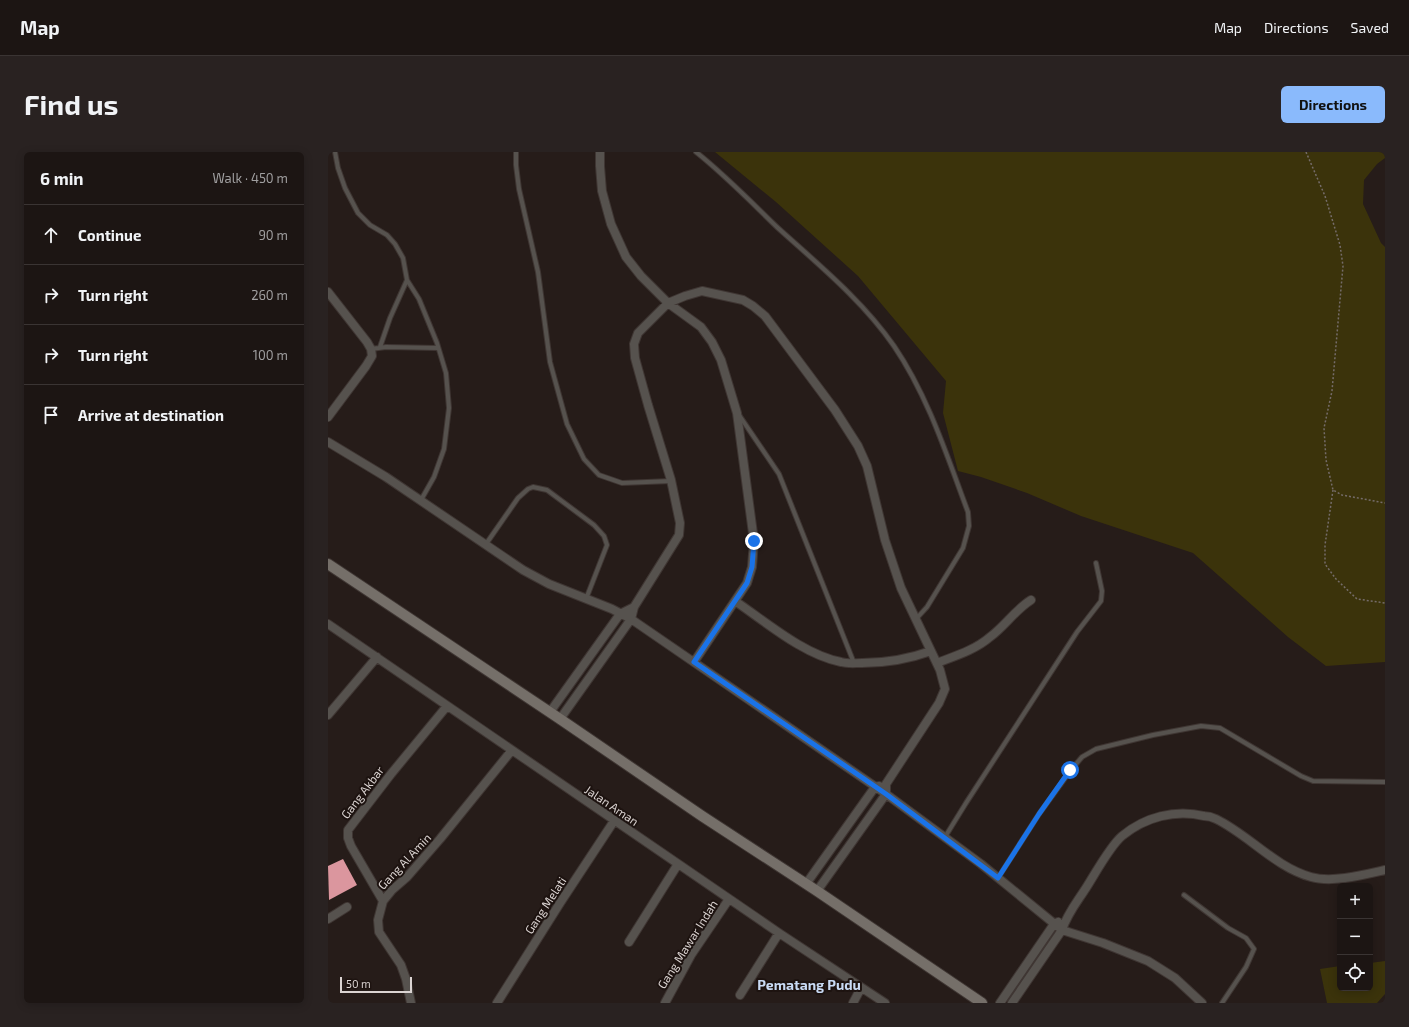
<!DOCTYPE html>
<meta charset="utf-8">
<style>
body{margin:0;font-family:"Exo 2",sans-serif;background:#292221;color:#f1f3f6}
.controls{position:absolute;right:12px;bottom:12px;display:grid;overflow:hidden;border-radius:6px;box-shadow:0 2px 10px #0003}
.controls button{width:36px;height:36px;display:grid;place-items:center;padding:0;border:0;border-bottom:1px solid #3a3433;background:#1c1513;color:#f1f3f6;font:20px sans-serif}
.scale{position:absolute;left:12px;bottom:10px;width:72px;box-sizing:border-box;padding-left:4px;border:2px solid #dbd4d2;border-top:0;font-size:11px;line-height:14px;white-space:nowrap;color:#dbd4d2;-webkit-text-stroke:3px #1d1310;paint-order:stroke}
.stop{position:absolute;width:12px;height:12px;margin:-9px;border:3px solid #1a73e8;border-radius:50%;background:#fff}
.stop.end{background:#1a73e8;border-color:#fff;box-shadow:0 1px 4px #0008}
.list{margin:0;padding:0;list-style:none}
h2{display:flex;justify-content:space-between;align-items:center;height:52px;margin:0;padding:0 16px;font-size:17px}
h2 small{font-size:13px;font-weight:400;color:#a09fa0}
.list li{display:grid;grid-template-columns:26px 1fr auto;gap:12px;align-items:center;box-sizing:border-box;height:60px;padding:0 16px;border-top:1px solid #3a3433}
.list b{display:block;font-size:15px;white-space:nowrap}
.list em{font-size:13px;font-style:normal;color:#a09fa0}
.icon{flex:none;width:22px;height:22px;fill:none;stroke:currentColor;stroke-width:2;stroke-linecap:round;stroke-linejoin:round}
.map{position:relative;flex:none;width:1057px;height:851px;overflow:hidden;border-radius:6px}
header{display:flex;align-items:center;gap:24px;box-sizing:border-box;height:56px;padding:0 20px;background:#1c1513;border-bottom:1px solid #3a3433}
header strong{font-size:19px}
nav{display:flex;gap:22px;margin-inline-start:auto;font-size:14px}
.intro{display:flex;align-items:center;justify-content:space-between;box-sizing:border-box;height:96px;padding:0 24px}
h1{margin:0;font-size:28px}
.button{padding:10px 18px;border-radius:6px;background:#8abafc;color:#111;font-size:14px;font-weight:700}
main{display:flex;gap:24px;padding:0 24px}
aside{flex:1;background:#1c1513;border-radius:6px;box-shadow:0 2px 10px #0003}
.map>svg:first-child{display:block}
</style>
<header>
<strong>Map</strong>
<nav><a>Map</a><a>Directions</a><a>Saved</a></nav>
</header>
<div class="intro"><h1>Find us</h1><a class="button">Directions</a></div>
<main>
<aside>
<h2>6 min<small>Walk · 450 m</small></h2>
<ul class="list">
<li><svg class="icon" aria-label="ahead" viewBox="0 0 24 24"><path d="M12 20V5M6 11l6-6 6 6"/></svg><div><b>Continue</b></div><em>90 m</em></li>
<li><svg class="icon" aria-label="right" viewBox="0 0 24 24"><path d="M7 20v-9h11M14 6l5 5-5 5"/></svg><div><b>Turn right</b></div><em>260 m</em></li>
<li><svg class="icon" aria-label="right" viewBox="0 0 24 24"><path d="M7 20v-9h11M14 6l5 5-5 5"/></svg><div><b>Turn right</b></div><em>100 m</em></li>
<li><svg class="icon" aria-label="arrive" viewBox="0 0 24 24"><path d="M6 21V4h12l-3 4 3 4H6"/></svg><div><b>Arrive at destination</b></div></li>
</ul>
</aside>
<div class="map">
<svg width="1057" height="851" viewBox="0 0 1057 851">
<rect width="100%" height="100%" fill="#261c19"/>
<path fill="#3b330b" d="M387 0H1057V6L1049 12 1036 28 1035 52 1053 91 1057 95V510L998 514 960 485 865 401 753 364 699 341 653 325 630 319 615 261 618 229 530 124 448 50Z
M1057 809V842L1049 851H999L992 817 1012 814V836H1042V811Z"/>
<path fill="#db969e" d="M15 707 29 733 1 748 0 714Z"/>
<g fill="none" stroke-linecap="round" stroke-linejoin="round">
<g stroke="#3f3633" stroke-width="6">
<path id="lane" d="M7 0 10 16 17 36 30 61 42 73 59 83 67 92 75 106 79 128 91 147 109 191 118 221 121 256 116 297 106 325 93 348
M188 0V13L191 37 210 120 222 210 239 272 256 307 271 323 294 331 343 329
M368 0C397 23 423 50 450 76 491 113 535 149 566 194 600 244 619 304 640 360L641 374 635 396 599 455 588 467
M52 195 62 166 79 128
M43 197 58 195 110 196
M411 263 451 322 526 511
M158 392 190 346 200 337 205 335 219 338 266 373 276 384 279 393 258 447
M617 685 638 651 749 480 773 449 774 439 768 411
M670 726 711 662 743 618 754 605 768 597 825 583 873 574 892 576 973 624 985 629 1057 630
M856 743 900 776 918 786 926 797 918 815 894 851"/>
</g>
<g stroke="#3f3633" stroke-width="10">
<path id="street" d="M272 0V14L274 39 283 72 298 105 313 124 340 151 373 175 384 190 393 208 409 261 426 389 424 415 419 431 366 510
M0 140 39 190 43 197 44 204 38 214 0 265
M0 290 58 325 195 418 221 432 284 457 303 467 558 642 653 712 734 778 775 791 820 809 847 826 874 851
M407 449C438 470 476 503 513 510 520 512 527 511 534 511 558 511 581 507 603 499
M306 455 351 383 352 371 343 328 320 253 307 206 306 192 310 181 340 151 357 144 374 139 415 148 425 154 437 164 507 258 530 294 539 314 557 388 573 436 612 518 617 537 611 551 558 632V642L489 739
M0 472 451 781 557 851
M609 511C627 504 647 498 662 485 677 474 687 458 703 448
M222 560 292 462 306 455 303 467 232 567
M0 563 49 505
M478 732 547 635 551 634
M55 749 23 694 20 686V678L63 622 119 554
M0 767 19 755
M301 790 350 712
M412 843 451 781
M83 851 78 827 73 813 51 780 50 768 55 749 64 738 79 725 112 687 184 598
M169 851 232 751 286 669
M337 851 363 803 401 747
M525 851 533 836
M672 851 726 772 730 770
M684 851 734 778C739 762 749 750 758 736 767 722 782 694 794 684 817 665 847 657 876 664 880 664 884 665 888 667 921 683 947 715 983 725 1004 731 1035 723 1057 718"/>
</g>
<g stroke="#3f3633" stroke-width="12">
<path id="secondary" d="M0 412 232 567 374 664 489 739 654 851"/>
</g>
<path stroke="#756c6a" stroke-width="1.5" stroke-dasharray="2 2" stroke-linecap="butt" d="M978 0 997 44 1012 93 1015 114 1004 239 996 276 998 308 1005 338 1014 343 1057 351
M1005 338 997 393V412L1008 427 1029 447 1057 451"/>
<use href="#lane" stroke="#56524e" stroke-width="4"/>
<use href="#street" stroke="#56524e" stroke-width="8"/>
<use href="#secondary" stroke="#756f69" stroke-width="10"/>
</g>
<g fill="none" stroke-linecap="round" stroke-linejoin="round">
<path stroke="#1a73e8" stroke-width="5" d="M426 389 424 415 419 431 366 510 558 642 670 726 711 662 742 618"/>
</g>
<g text-anchor="middle" dominant-baseline="central" stroke-width="4" stroke-linejoin="round" paint-order="stroke">
<g font-size="12" fill="#dbd4d2" stroke="#1d1310">
<text transform="translate(34 640) rotate(-53)">Gang Akbar</text>
<text transform="translate(284 653) rotate(34)">Jalan Aman</text>
<text transform="translate(76 709) rotate(-47)">Gang Al Amin</text>
<text transform="translate(217 753) rotate(-57)">Gang Melati</text>
<text transform="translate(359 792) rotate(-58)">Gang Mawar Indah</text>
</g>
<g font-size="14" font-weight="bold" fill="#c9dbf5" stroke="#1d1310">
<text x="481" y="832">Pematang Pudu</text>
</g>
</g>
</svg>
<div class="controls">
<button>+</button>
<button>−</button>
<button><svg class="icon" aria-label="locate" viewBox="0 0 24 24"><circle cx="12" cy="12" r="6"/><path d="M12 2v4M12 18v4M2 12h4M18 12h4"/></svg></button>
</div>
<div class="scale">50 m</div>
<div class="stop" style="left:742px;top:618px"></div>
<div class="stop end" style="left:426px;top:389px"></div>
</div>
</main>
